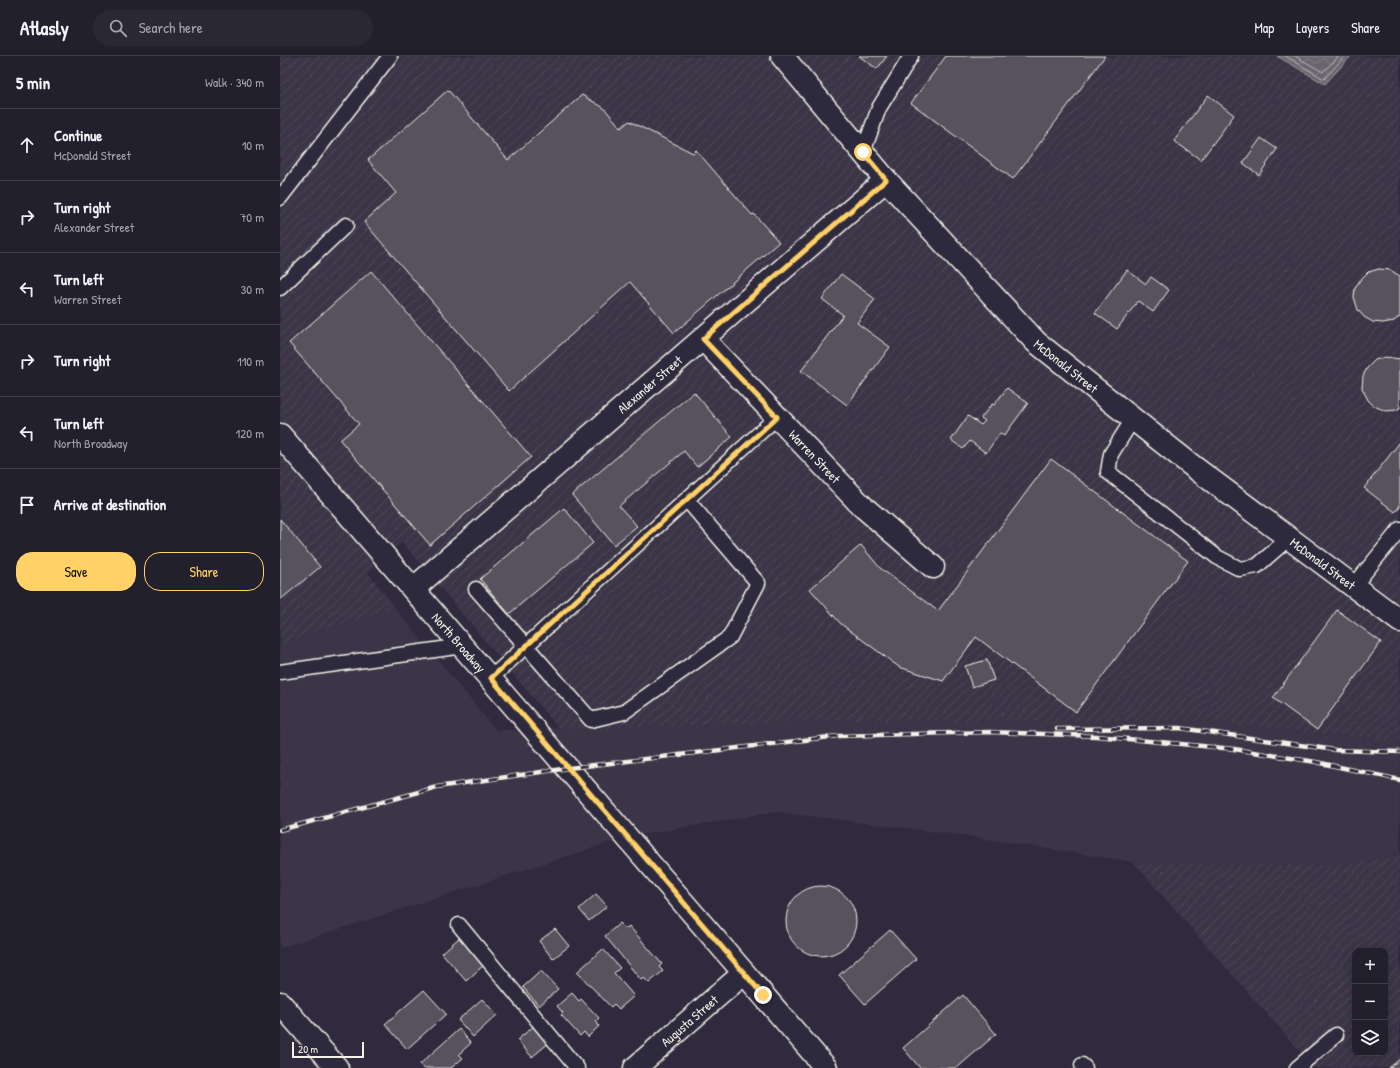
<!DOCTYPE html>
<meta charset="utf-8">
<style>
body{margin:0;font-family:"Patrick Hand",sans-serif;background:#2b2836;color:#f1f3f6}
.controls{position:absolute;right:12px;bottom:12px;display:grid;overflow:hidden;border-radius:8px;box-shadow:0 2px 10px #0003}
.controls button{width:36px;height:36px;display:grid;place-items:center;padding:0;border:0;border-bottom:1px solid #403e4a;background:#23202e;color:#f1f3f6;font:20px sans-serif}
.scale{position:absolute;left:12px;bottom:10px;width:72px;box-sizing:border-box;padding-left:4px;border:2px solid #f4f1e8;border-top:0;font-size:11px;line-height:14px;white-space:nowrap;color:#f4f1e8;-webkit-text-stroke:3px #2f2a3d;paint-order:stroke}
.stop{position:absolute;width:12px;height:12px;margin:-9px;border:3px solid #ffd166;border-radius:50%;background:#fff}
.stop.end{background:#ffd166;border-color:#fff;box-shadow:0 1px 4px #0008}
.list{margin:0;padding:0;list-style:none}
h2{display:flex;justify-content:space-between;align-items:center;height:52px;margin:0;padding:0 16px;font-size:17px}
h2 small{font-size:13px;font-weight:400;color:#a3a3aa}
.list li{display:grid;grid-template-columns:26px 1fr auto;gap:12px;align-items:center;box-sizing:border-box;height:72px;padding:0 16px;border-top:1px solid #403e4a}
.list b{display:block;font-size:15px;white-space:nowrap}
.list p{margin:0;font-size:13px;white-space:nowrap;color:#a3a3aa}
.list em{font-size:13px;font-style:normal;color:#a3a3aa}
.actions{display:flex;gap:8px;padding:12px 16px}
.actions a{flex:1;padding:9px 0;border:1px solid #ffd166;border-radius:16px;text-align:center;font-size:14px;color:#ffd166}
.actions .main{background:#ffd166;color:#111}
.icon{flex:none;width:22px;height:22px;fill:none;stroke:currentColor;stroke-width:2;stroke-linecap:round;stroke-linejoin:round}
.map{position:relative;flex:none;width:1120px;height:1012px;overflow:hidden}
header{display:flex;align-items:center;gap:24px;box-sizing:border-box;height:56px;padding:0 20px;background:#23202e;border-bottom:1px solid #403e4a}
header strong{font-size:19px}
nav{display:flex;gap:22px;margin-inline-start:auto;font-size:14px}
.search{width:280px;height:36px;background:#2b2836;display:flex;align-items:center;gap:10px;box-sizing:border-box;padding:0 14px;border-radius:22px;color:#a3a3aa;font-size:15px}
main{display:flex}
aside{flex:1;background:#23202e}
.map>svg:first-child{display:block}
</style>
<header>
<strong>Atlasly</strong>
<div class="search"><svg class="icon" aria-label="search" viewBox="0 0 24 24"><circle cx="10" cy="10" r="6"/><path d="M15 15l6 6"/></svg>Search here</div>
<nav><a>Map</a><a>Layers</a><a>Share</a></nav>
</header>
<main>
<aside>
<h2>5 min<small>Walk · 340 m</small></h2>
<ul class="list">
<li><svg class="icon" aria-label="ahead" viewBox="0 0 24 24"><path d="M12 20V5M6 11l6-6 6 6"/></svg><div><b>Continue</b><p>McDonald Street</p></div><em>10 m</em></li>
<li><svg class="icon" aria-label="right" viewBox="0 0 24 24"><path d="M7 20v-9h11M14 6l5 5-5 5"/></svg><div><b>Turn right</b><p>Alexander Street</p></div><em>70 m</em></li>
<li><svg class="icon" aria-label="left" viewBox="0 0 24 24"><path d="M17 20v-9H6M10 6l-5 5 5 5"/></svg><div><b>Turn left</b><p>Warren Street</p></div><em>30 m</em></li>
<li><svg class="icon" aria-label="right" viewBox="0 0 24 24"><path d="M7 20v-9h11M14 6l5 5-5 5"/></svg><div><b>Turn right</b></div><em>110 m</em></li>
<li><svg class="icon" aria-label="left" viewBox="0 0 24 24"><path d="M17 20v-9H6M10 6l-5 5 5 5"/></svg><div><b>Turn left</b><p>North Broadway</p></div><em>120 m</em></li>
<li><svg class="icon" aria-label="arrive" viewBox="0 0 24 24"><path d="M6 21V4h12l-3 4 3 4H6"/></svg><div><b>Arrive at destination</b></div></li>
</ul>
<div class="actions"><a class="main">Save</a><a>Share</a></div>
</aside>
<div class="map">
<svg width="1120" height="1012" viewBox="0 0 1120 1012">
<defs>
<pattern id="industrial-furrows" width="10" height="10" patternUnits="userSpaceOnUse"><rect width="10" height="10" fill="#3b3647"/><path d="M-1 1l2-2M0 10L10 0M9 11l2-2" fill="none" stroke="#4e4a59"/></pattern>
<pattern id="water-waves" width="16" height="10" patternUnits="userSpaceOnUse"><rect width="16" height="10" fill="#6a6670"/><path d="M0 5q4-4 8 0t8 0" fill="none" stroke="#807c84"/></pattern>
</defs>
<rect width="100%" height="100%" fill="#2f2a3d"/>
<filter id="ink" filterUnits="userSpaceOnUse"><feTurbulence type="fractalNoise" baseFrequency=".025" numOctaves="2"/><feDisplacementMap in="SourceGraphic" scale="8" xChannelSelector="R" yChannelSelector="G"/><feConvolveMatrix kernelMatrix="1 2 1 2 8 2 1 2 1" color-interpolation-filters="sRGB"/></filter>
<g filter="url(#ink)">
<path fill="#3b3647" d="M115 552 216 674 582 664 783 666 910 664 1110 685 1120 684V799L1063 809 853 806 680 779 497 756 347 781 0 892V588Z"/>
<path fill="url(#industrial-furrows)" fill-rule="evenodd" d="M0 0H997L1045 28 1071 0H1120V684L1110 685 910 664 783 666 582 664 279 673 122 486 88 516 115 552 0 588Z
M1120 799V1012H1011L1024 1000 853 806 1063 809ZM1075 895H1105V997H1075Z"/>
<path fill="url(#water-waves)" stroke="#a19ea0" d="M997 0H1071L1045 28Z"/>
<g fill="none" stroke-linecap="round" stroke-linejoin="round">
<path stroke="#bdb9b8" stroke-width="1" d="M1005 0 1044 23 1065 0
M1015 0 1043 16 1059 0"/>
</g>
<path fill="#56525f" stroke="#f4f1e8" d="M579 0H607L597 13Z
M666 0H825L733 123 631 47Z
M168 34 228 104 302 39 324 52 341 72 349 65 413 97 416 94 472 159 474 158 499 186 394 277 350 226 229 335 84 166 116 137 88 104Z
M928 39 954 59 921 104 894 85Z
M981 82 997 93 979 119 963 107Z
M1099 213 1110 214 1120 220V260L1114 265 1103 267 1093 266 1084 261 1078 254 1074 241 1075 232 1080 224 1088 216Z
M847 214 866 228 871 221 889 234 873 256 858 245 837 273 815 257Z
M91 215 251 401 150 489 60 384 79 368 9 287Z
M561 218 595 243 577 267 610 291 567 349 521 315 563 259 542 243Z
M1105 301 1120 303V352L1116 354 1106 355 1094 350 1088 344 1082 332 1083 320 1087 312 1095 304Z
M727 332 748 347 724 380 720 377 706 397 690 385 683 393 671 384 688 360 701 369 705 365 701 362 712 348 714 349Z
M414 336 452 381 417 411 404 395 339 450 357 470 334 489 292 439Z
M1120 386V450L1115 456 1084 432Z
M771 403 908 505 796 656 696 581 663 625 619 611 561 568 530 533 581 489 600 512 658 555Z
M284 452 313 487 229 558 200 523Z
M0 463 40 511 0 544Z
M1057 554 1101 586 1037 674 993 642Z
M707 604 714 624 692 631 685 610Z
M506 865a35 35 0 1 1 70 0a35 35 0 1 1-70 0Z
M316 838 327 850 309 865 299 853Z
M340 867 346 873 349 870 382 908 379 911 383 915 369 927 364 922 361 924 325 880Z
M275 873 289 890 273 903 259 885Z
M610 874 636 903 585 948 559 919Z
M180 881 204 909 186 925 162 897Z
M323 893 340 912 334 917 354 940 339 953 334 948 331 951 297 916Z
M261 915 278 933 259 950 243 931Z
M144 934 166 958 127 993 105 968Z
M292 937 299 945 301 943 319 962 316 965 319 970 308 981 304 976 300 980 281 959 283 957 277 950Z
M683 939 716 978 677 1012H640L623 992Z
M202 943 217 959 193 981 178 964Z
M255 969 270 986 252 1001 237 984Z
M179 973 191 987 179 998 183 1002 171 1012H143L140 1008Z
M1120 1003V1012H1109Z"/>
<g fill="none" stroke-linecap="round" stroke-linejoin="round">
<g stroke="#f4f1e8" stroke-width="17">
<path id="lane" d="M583 96 599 52 631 0
M0 142 110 0
M0 232 66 169
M853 363 831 398 828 416 937 501 960 513 977 510 1009 482
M1073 531 1120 473
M196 533 311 664 344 656 450 581 478 527 407 444
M0 616 183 590
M211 622 497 361
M179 869 297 1012
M802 1009 805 1012
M1017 1012 1056 979"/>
</g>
<g stroke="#f4f1e8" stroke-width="25">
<g id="street">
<path id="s1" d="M502 0 606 124 756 286 915 412 1120 565"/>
<path id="s2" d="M423 283 581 449 653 511"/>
<path id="s3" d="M0 379 546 1012"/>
<path id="s4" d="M133 533 606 124"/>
<path d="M0 947 57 1012"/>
<path id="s5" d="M355 1012 464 917"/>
</g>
</g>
<use href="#lane" stroke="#2f2a3d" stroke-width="14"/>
<use href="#street" stroke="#2f2a3d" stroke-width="22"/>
<g stroke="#f4f1e8" stroke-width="4.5">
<path id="rail" d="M777 673 900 672 1055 694 1120 696
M0 774 157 731 289 712 558 680 711 676 816 680 954 693 1036 706 1120 724"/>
</g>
<use href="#rail" stroke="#2f2a3d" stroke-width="3" stroke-dasharray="9" stroke-linecap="butt"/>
</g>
</g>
<g fill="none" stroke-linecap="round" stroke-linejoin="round" filter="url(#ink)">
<path stroke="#ffd166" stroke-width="5" d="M483 939 211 622 497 361 423 283 606 124 583 96"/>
</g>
<g text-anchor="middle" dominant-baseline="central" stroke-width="3" stroke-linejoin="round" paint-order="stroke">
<g font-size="13" fill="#f4f1e8" stroke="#2f2a3d">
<text stroke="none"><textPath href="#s1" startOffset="421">McDonald Street</textPath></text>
<text stroke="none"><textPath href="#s4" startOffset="313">Alexander Street</textPath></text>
<text stroke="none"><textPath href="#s2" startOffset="162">Warren Street</textPath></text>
<text stroke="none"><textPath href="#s1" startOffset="745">McDonald Street</textPath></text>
<text stroke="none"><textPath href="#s3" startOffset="274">North Broadway</textPath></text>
<text stroke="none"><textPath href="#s5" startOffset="72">Augusta Street</textPath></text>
</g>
</g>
</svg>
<div class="controls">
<button>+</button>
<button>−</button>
<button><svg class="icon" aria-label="layers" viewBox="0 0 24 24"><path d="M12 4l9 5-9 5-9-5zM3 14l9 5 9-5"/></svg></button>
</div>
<div class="scale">20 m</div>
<div class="stop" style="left:583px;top:96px"></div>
<div class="stop end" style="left:483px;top:939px"></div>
</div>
</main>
